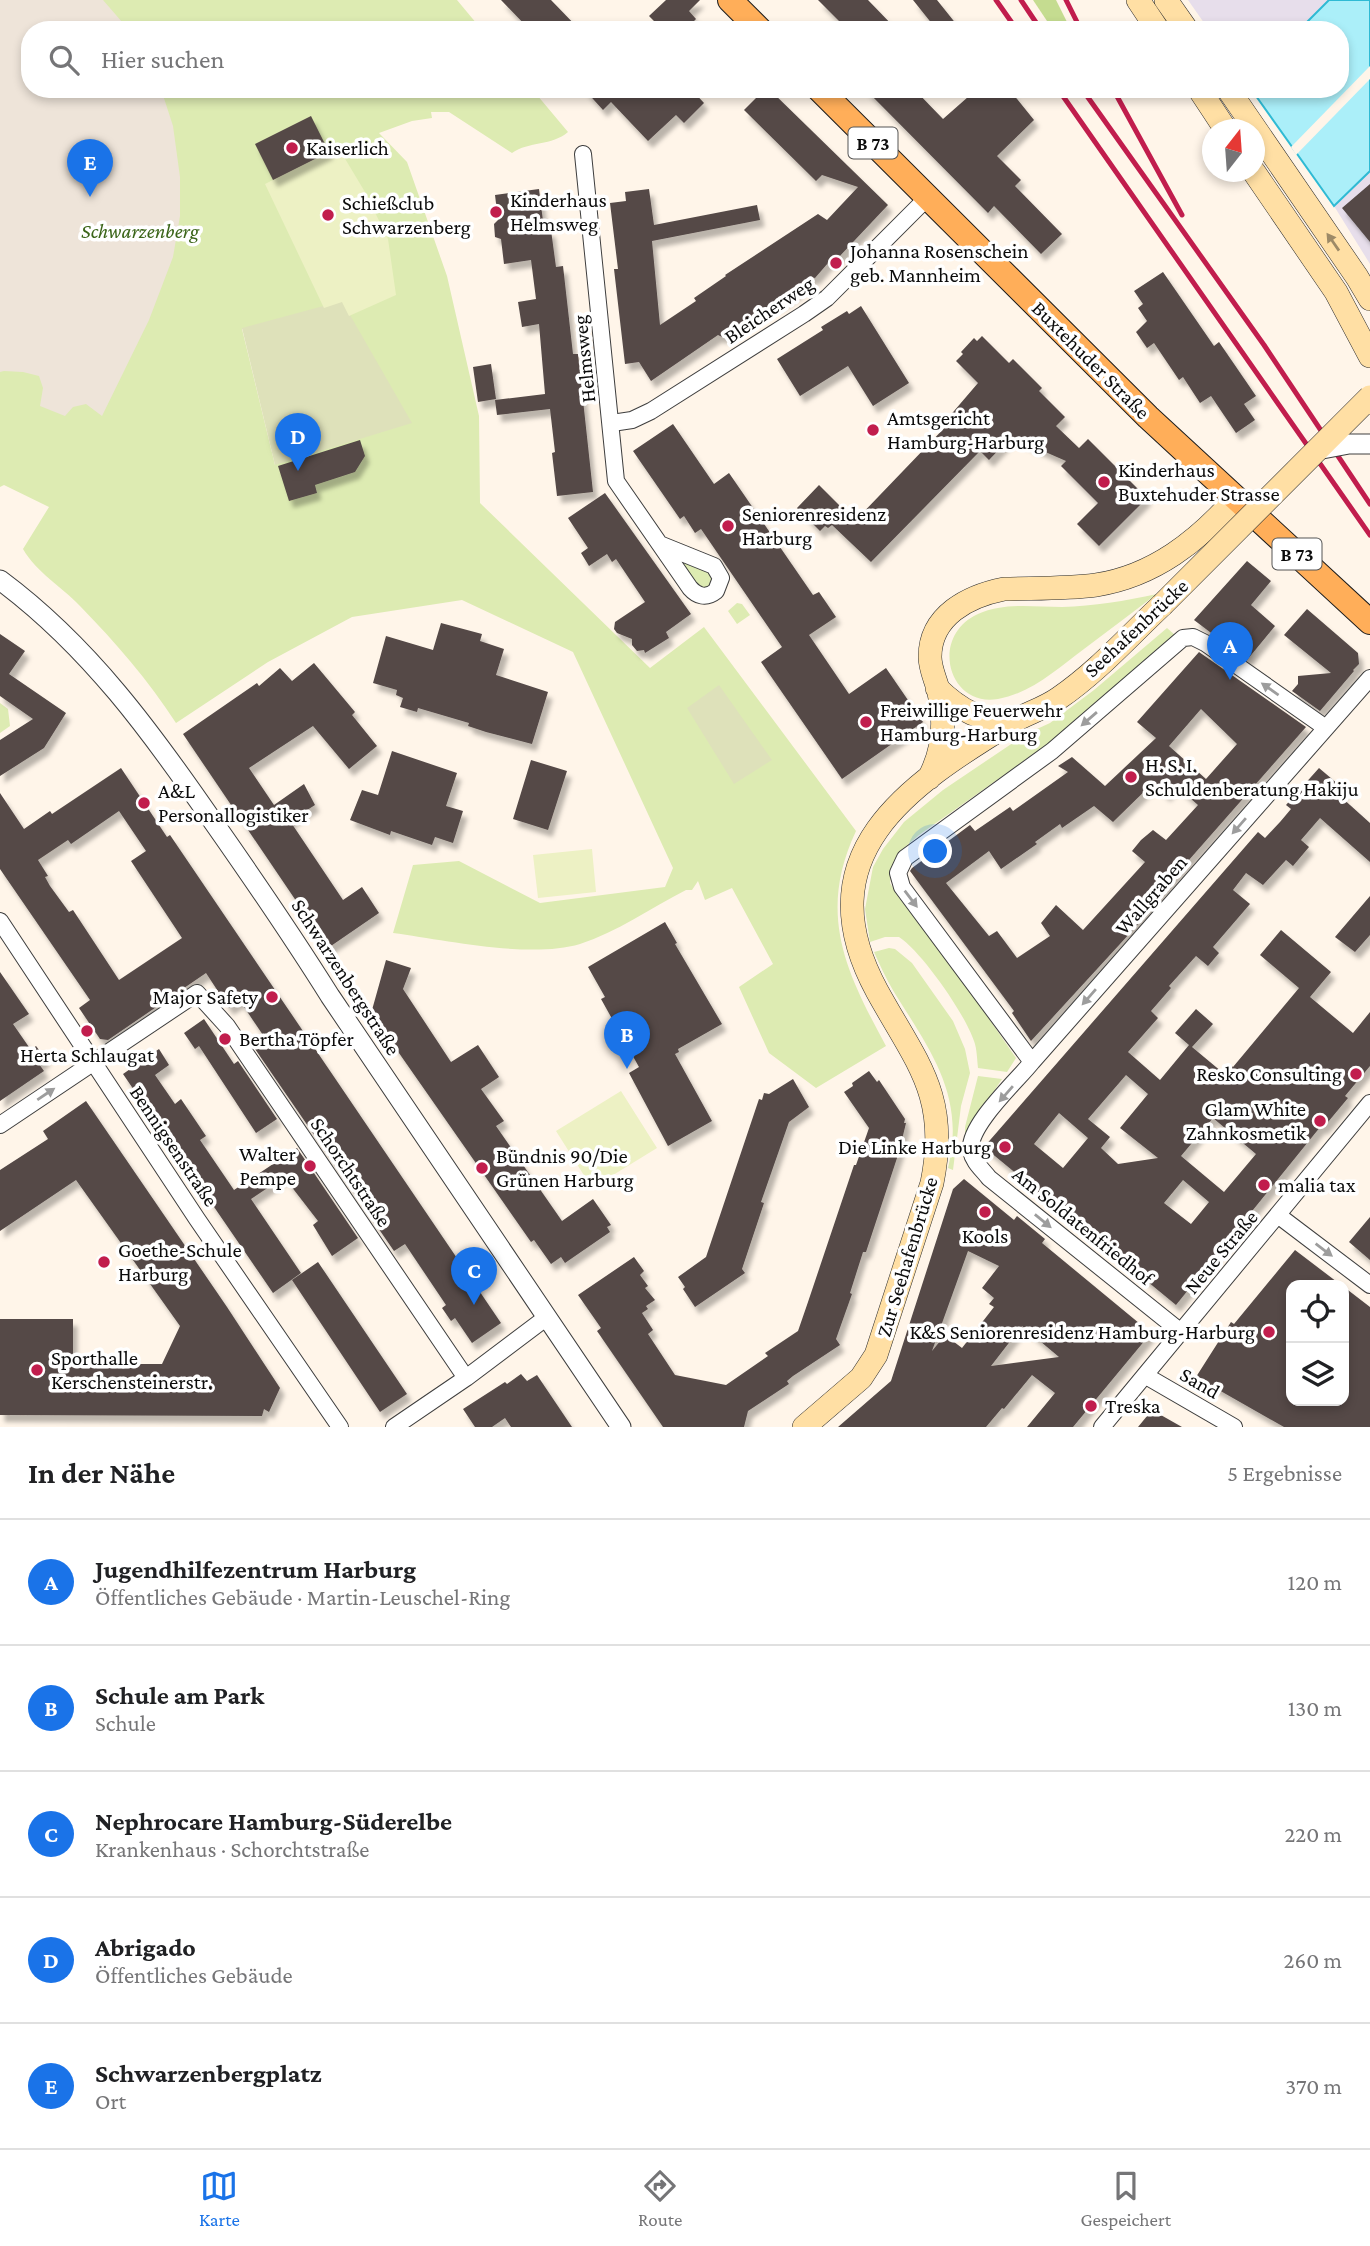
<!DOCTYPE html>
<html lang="de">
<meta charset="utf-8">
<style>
body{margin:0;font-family:"Crimson Pro",serif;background:#f2f2f2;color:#202124}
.controls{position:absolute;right:21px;bottom:21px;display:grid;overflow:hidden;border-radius:14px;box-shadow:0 4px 10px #0003}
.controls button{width:63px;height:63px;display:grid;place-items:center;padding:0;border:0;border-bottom:2px solid #e0e0e0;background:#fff;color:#202124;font:35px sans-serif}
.compass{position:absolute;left:1202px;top:119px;width:63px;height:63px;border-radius:50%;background:#fff;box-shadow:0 4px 10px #0003;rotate:17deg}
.you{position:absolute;left:936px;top:852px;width:24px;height:24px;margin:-18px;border:5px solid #fff;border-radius:50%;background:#1a73e8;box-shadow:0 0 0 10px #1a73e833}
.badge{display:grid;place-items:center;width:46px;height:46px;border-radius:50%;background:#1a73e8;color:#fff;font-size:23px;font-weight:700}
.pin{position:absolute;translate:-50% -58px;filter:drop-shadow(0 2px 4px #0008)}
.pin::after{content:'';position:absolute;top:37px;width:24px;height:21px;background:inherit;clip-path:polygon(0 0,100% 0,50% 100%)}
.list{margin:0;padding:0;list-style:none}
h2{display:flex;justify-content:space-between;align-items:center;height:91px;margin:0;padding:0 28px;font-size:30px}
h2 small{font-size:23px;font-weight:400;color:#757577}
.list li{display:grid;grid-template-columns:46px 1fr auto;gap:21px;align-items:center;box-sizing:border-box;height:126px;padding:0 28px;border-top:2px solid #e0e0e0}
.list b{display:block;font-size:26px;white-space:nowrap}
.list p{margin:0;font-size:23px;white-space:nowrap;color:#757577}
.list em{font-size:23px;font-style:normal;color:#757577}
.icon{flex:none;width:38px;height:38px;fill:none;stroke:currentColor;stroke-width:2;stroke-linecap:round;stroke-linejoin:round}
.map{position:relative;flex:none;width:1370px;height:1427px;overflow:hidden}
.search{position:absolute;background:#fff;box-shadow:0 4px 10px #0003;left:21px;right:21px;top:21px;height:77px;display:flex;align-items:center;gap:18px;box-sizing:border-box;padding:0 24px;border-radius:28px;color:#757577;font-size:26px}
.sheet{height:721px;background:#fff}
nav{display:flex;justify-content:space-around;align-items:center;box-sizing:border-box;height:98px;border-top:2px solid #e0e0e0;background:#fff;font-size:19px;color:#757577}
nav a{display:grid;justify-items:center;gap:4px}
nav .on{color:#1a73e8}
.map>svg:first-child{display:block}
</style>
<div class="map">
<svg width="1370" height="1427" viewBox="0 0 1370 1427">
<defs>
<filter id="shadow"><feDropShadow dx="4.5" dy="7" stdDeviation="2" flood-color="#0004"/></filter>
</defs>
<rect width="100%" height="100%" fill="#fff5e9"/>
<path fill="#e7deeb" d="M1188 0H1329L1299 30H1209Z
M1370 171V264L1334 206Z"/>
<path fill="#ddebb2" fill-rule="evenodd" d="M0 0H457L482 30H30V89H532L568 132C552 146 529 141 512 153L449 112H431L432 118 412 121 379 133 407 162 447 276 479 416 480 503 650 668 704 627 856 831C817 914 846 972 886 1046L816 1088 769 1053 739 987 773 964 732 888 705 900 698 881 692 890H686C651 908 617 932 580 944 530 959 446 940 393 933L413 865 459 861 540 903 665 887 673 868 573 652 462 600 352 617 268 662 176 723C148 680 116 643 80 606 61 586 37 573 23 549L49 507 4 485 0 487ZM324 308 275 465 242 329Z
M679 558 707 569 714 580 708 588 699 589Z
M1157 594C1133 612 1109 630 1084 649 1058 668 1032 693 998 699 948 708 929 636 978 614 1005 602 1033 607 1062 607 1094 606 1125 601 1157 594Z
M737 603 742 604 750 615 737 624 728 611Z
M1167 628 1175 635 1049 743 919 835 898 853 893 865 890 883 899 898 932 936 1016 1058 1007 1072 978 1068C977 1059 977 1049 974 1041 965 1014 922 952 899 937H885L870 942 865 909 873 867 883 849 904 822 943 790 1026 734 1050 723 1094 690Z
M0 703 8 709 10 726 0 733Z
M889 948 895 949 912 963 953 1021 965 1049 970 1073 961 1106 953 1170 948 1168C966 1096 930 1050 894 992 886 979 880 965 874 952Z
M978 1076 1002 1079 976 1118 965 1140V1127Z"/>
<path fill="#c5dc90" d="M1033 0H1056L1071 30H1053Z"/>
<path fill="#dee1ba" d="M342 301 412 423 275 465 242 328Z
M719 685 772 760 734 784 687 708Z"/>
<path fill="#edf1c4" d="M338 147 365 192 388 239 396 295 349 316 342 302 324 308 265 184Z
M592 849 596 892 538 898 533 855Z
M621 1091 657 1148 592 1188 556 1131Z"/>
<path fill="#eee4d9" d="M0 0H103L129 30H30V89H161L173 126 180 177V216L173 257 149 320 102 416 86 404 73 407 65 416 40 406 43 388 39 376 23 372 4 371 0 372Z"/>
<path fill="#abeff9" stroke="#2fbad4" stroke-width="2" d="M1329 0H1370V171L1334 206 1251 89H1340V30H1299Z"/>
<path fill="#fff5e9" d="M1370 66V79L1296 155 1291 147Z"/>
<path fill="#544947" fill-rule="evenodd" filter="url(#shadow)" d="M501 0H551L580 30H530Z
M666 0H700L689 11 696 19 685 30H663L649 16Z
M818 0H868L897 30H848Z
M913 0H937L961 30H937Z
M584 89H691L704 103 684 123 676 115 648 141 611 102 603 110Z
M765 89H769L888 205 838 258 835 255 815 278 811 277 797 292 777 305 776 303 771 305 722 337 718 335 651 381 639 362 625 364 614 269H618L610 203 626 201 625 192 649 189 654 225 757 205 760 220 652 241 660 325 696 301 694 298 726 276 725 275 818 214 827 220 858 187 822 175 816 181 744 110Z
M865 89H914L943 119 977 89H1009L1034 120 997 156 1021 180 1015 186 1062 234 1041 254 994 206 988 213Z
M311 116 329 152 273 180 255 144Z
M1370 184V242L1342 208Z
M539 189 544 229 551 230 556 267 563 266 573 354H578L593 492 557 496 552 453 555 452 550 409 497 415 495 400 545 394 539 324 522 327 518 302 536 299 531 260 504 264 501 239 495 237 494 224 498 220 495 195Z
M1163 272 1214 346 1219 342 1256 396 1244 404 1255 420 1236 433 1211 396 1200 403 1183 377 1179 380 1154 343 1147 348 1136 332 1147 321 1138 308 1143 304 1134 291Z
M861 306 909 383 873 406 848 366 800 396 777 359 823 330 821 327 847 311 849 314Z
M982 336 1009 363 1013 359 1042 388 1039 391 1065 417 1056 426 1079 448 1088 439 1147 498 1099 546 1077 524 1098 503 1061 466 1066 461 1011 437 989 460 980 451 871 562 832 525 828 528 825 526 820 531 797 508 819 485 855 521 951 421 948 418 978 383 956 361 963 354 961 352 974 338 977 341Z
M491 364 496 399 478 402 473 367Z
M673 424 714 484 729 473 813 595 819 592 836 617 809 635 849 694 886 668 923 722 842 779 761 662 782 647 701 529 695 533 684 516 680 519 633 451Z
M360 440 365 456 355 472 315 485 317 493 289 501 278 466Z
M605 493 691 614 666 632 669 638 645 653 644 650 637 651 632 645V639L617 633 614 629 615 622 645 602 616 559 612 562 607 554 589 566 581 553 588 548 568 518Z
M1247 561 1271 581 1251 605 1275 626 1247 660 1194 620Z
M1307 609 1358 653 1359 664 1353 670 1354 671 1320 711 1292 691 1298 684V676L1331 673 1284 635Z
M441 623 482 634 480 641 504 649 496 675 548 692 532 744 486 732 468 726 469 723 418 708 417 712 400 707 403 698 396 695 397 690 373 683 386 636 433 650Z
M0 634 25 651 9 674 66 713 44 748 0 776V740L33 719 0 696Z
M1199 652 1306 727 1159 894 1142 920 1031 1041 1012 1013 1014 1011 910 871 912 868 970 825 975 831 1010 807 1013 811 1068 772 1058 766 1072 757 1105 786 1156 738 1137 722ZM1201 709 1237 744 1206 779 1169 746ZM1153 783 1166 795 1175 785 1198 805 1166 840 1153 830 1141 840 1132 851 1145 862 1083 930 1056 905 1041 923 1050 936 1017 958 997 931 989 936 946 883 989 851 1001 869 1037 844 1035 842 1060 824 1062 828 1094 806 1113 822Z
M314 663 355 712 352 715 377 746 349 769 313 726 249 768 274 805 304 784 315 805 290 821 343 900 362 887 379 913 328 948 183 734 257 683 259 686 280 668 292 681Z
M392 751 457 773 446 806 463 811 453 843 435 837 432 845 391 831 390 835 350 820 362 790 378 795Z
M531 760 567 771 548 830 513 819Z
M121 768 167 837 170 835 501 1323 472 1343 455 1318 451 1321 442 1308 446 1305 405 1244 394 1251 255 1049 267 1041 240 1001 229 1008 206 973 108 1040 100 1039 79 1008 90 1000 0 869V793L24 829 50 811 52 814ZM119 811 146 851 131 861 182 938 119 980 73 910 69 912 50 886 45 877 48 876 38 860 68 840 71 844Z
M1319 768 1345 790 1340 796 1370 823V862L1320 818 1301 840 1309 847 1293 866 1286 860 1263 885 1246 873 1233 890 1250 904 1213 947 1219 953 1208 966 1196 956 1169 986 1171 988 1151 1011 1158 1018 1128 1052 1160 1080 1189 1045 1175 1033 1196 1009 1213 1024 1192 1047 1222 1072 1229 1064 1233 1067 1299 988 1260 955 1281 930 1331 972 1310 997 1353 1033 1370 1012V1066L1345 1096 1348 1098 1323 1128 1321 1126 1176 1305 984 1147 1258 832 1265 838 1280 822 1291 809 1286 805ZM1126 1075 1148 1094 1120 1128 1158 1158 1118 1164 1101 1148 1110 1137 1088 1119ZM1059 1113 1088 1138 1063 1168 1034 1144ZM1213 1118 1256 1154 1224 1192 1181 1156ZM1183 1180 1209 1202 1191 1224 1164 1203Z
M1370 896V935L1355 952 1335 937Z
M665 922 677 943 675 944 722 1024 678 1049 679 1052 675 1054 712 1121 668 1146 629 1073 639 1067 601 999 605 997 588 967Z
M386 960 411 968 403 989 451 1062 478 1045 499 1077 481 1089 504 1121 496 1126 562 1221 593 1199 611 1225 607 1227 610 1232 565 1263 561 1257 551 1264 534 1240 531 1242 385 1033 372 1010Z
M0 972 29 1014 13 1024 31 1050 36 1046 46 1059 39 1064 44 1071 0 1101Z
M204 1019 234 1064 238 1061 277 1119 256 1133 199 1046 195 1049 184 1033Z
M159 1049 169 1065 155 1075 175 1104 181 1099 206 1136 200 1140 234 1190 297 1148 358 1238 332 1256 313 1225 318 1221 284 1177 251 1199 301 1273 273 1293 123 1074Z
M869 1071 877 1082 879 1080 905 1119 904 1123H906L899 1152 866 1252H863L850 1293 852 1294 836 1339 840 1345 793 1376 787 1381 789 1384 748 1411 744 1427H663L597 1331 601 1328 578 1295 634 1257 644 1271 640 1275 648 1286 645 1288 655 1300 646 1306 648 1309 642 1313 653 1330 648 1334 675 1375 726 1385 768 1356 765 1353 798 1331 808 1302 854 1165H856L869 1128 844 1092 853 1086 852 1083Z
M793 1079 809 1107 789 1122 761 1202 764 1203 742 1269 745 1273 695 1307 683 1289 685 1287 678 1277 706 1257 759 1099 762 1100 764 1093 769 1094Z
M86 1101 227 1307 280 1388 269 1412 264 1409 262 1416 0 1415V1319H73V1364H162L180 1326 76 1180 0 1231V1170L48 1139 43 1131Z
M964 1179 1014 1220 1017 1216 1045 1239 1042 1243 1151 1333 1073 1427H1027L1055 1393 1032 1375 1004 1409 1002 1408 986 1427H838L891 1381 953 1189ZM968 1251 999 1266 982 1288 994 1298 989 1304 994 1307 962 1348 945 1335 932 1351ZM1022 1326 1059 1357 991 1366Z
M1370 1217V1260L1349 1242Z
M1295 1250 1341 1285H1291V1401H1344V1287L1370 1307V1427H1284L1196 1377 1231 1322 1234 1324Z
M318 1262 407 1394 380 1412 292 1280Z
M521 1374 527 1381 537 1375 572 1427H511L505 1418 492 1427H475L463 1409 505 1382 507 1384Z
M1152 1410 1182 1427H1138Z"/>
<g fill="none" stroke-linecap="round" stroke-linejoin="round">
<g stroke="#3e3e3e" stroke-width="18">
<path id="minor" d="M583 154 616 481 690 588C697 596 706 599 716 591L721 578 714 566 662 545
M612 423 632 420 651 411 804 314 827 298 928 197
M0 921 197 1219 340 1427
M1032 1062 902 887 898 873 905 858 1052 751 1183 638 1193 637 1205 643 1326 728
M0 1125 197 993 227 1026 466 1378
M1279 1216 1370 1285
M1181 1332 989 1178C983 1170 973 1162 971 1151 967 1126 1017 1081 1032 1062L1370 678
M1146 1376 1234 1427
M394 1427 466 1378 547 1317
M1102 1427 1370 1103"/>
</g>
<g stroke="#3e3e3e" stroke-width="21">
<path id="tertiary" d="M0 580C89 646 152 733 214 823 254 880 293 937 330 996L621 1427"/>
</g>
<g stroke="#2d2d2d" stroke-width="24">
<path id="secondary" d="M1138 0 1158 30
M1166 0 1187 30
M1199 89 1226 130
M1228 89 1357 277 1370 299
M1254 172 1336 292 1370 356
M937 688C960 711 982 722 1014 721
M929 778C944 750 946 720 938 689 935 678 930 668 930 657 930 615 969 596 1004 589 1034 588 1066 589 1096 585 1154 576 1198 541 1236 498
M804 1427 861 1378 876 1355 932 1183C950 1095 916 1062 877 991 803 855 907 786 1012 722 1028 713 1045 708 1059 698 1097 672 1129 636 1162 605"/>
</g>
<g stroke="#1c1c1c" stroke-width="26">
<path id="primary" d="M730 0 760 30
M819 89 1148 417 1370 622"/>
</g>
<use href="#minor" stroke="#fff" stroke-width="16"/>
<use href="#tertiary" stroke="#fff" stroke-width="19"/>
<use href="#secondary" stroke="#ffdfa4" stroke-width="23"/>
<use href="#primary" stroke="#ffae59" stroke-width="24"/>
<path stroke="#c11d4d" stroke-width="5" d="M996 0 1017 30
M1021 0 1041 30
M1066 0 1081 30
M1058 89 1370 535
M1082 89 1264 345 1370 504
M1113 89 1182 215"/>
<g stroke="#3e3e3e" stroke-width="21" stroke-linecap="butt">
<path id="tertiary-bridge" d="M1317 450 1349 444H1370"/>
</g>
<g stroke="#2d2d2d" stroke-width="24" stroke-linecap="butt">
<path id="secondary-bridge" d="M1162 605 1370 397"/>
</g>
<use href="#tertiary-bridge" stroke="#fff" stroke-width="19"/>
<use href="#secondary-bridge" stroke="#ffdfa4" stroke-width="23"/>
</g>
<defs><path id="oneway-solid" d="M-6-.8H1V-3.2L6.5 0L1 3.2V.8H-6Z" transform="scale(1.75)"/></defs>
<use fill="#9d8a67" href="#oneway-solid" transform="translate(1333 242) rotate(-125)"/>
<g fill="#9d9d9d">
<use href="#oneway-solid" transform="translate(1270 689) rotate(-145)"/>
<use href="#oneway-solid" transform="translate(1089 719) rotate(139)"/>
<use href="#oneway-solid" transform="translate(1239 826) rotate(131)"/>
<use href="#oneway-solid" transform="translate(911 899) rotate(53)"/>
<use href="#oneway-solid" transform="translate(1089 997) rotate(131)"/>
<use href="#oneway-solid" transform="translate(46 1094) rotate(-34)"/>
<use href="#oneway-solid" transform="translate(1006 1094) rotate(131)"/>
<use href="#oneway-solid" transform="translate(1043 1221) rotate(39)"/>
<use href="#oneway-solid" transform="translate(1324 1250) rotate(37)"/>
</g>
<g fill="#c11d4d" stroke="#fff" stroke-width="2.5">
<circle cx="292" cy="148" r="7"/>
<circle cx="496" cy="212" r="7"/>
<circle cx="328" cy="215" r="7"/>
<circle cx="836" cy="263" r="7"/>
<circle cx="873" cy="430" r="7"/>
<circle cx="1104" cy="482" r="7"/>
<circle cx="728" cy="526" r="7"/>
<circle cx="866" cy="722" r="7"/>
<circle cx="1131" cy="777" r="7"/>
<circle cx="144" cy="803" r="7"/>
<circle cx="272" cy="997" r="7"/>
<circle cx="87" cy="1031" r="7"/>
<circle cx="225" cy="1039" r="7"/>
<circle cx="1356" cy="1074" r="7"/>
<circle cx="1320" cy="1121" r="7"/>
<circle cx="1005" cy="1147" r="7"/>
<circle cx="310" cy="1166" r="7"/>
<circle cx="482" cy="1168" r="7"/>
<circle cx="1264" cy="1185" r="7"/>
<circle cx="985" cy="1212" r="7"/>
<circle cx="104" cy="1262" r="7"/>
<circle cx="1269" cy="1332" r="7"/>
<circle cx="37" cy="1370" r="7"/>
<circle cx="1091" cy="1406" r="7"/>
</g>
<g text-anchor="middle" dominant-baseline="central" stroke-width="7" stroke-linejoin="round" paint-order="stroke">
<g fill="#fff" stroke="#545454" stroke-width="2">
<rect x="848.5" y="127.5" width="49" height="31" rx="5"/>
<rect x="1272.5" y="538.5" width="49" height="31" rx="5"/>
</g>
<g font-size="19" font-weight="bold" fill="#0b0b0b">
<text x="873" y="143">B 73</text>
<text x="1297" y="554">B 73</text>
</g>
<g font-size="21" fill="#0b0b0b" stroke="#fff" text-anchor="start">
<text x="306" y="148">Kaiserlich</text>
<text x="510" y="200">Kinderhaus<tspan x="510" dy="24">Helmsweg</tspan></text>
<text x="342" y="203">Schießclub<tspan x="342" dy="24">Schwarzenberg</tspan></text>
<text x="850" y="251">Johanna Rosenschein<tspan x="850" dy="24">geb. Mannheim</tspan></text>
<text x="887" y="418">Amtsgericht<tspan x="887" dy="24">Hamburg-Harburg</tspan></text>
<text x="1118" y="470">Kinderhaus<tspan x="1118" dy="24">Buxtehuder Strasse</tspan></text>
<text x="742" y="514">Seniorenresidenz<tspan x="742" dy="24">Harburg</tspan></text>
<text x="880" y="710">Freiwillige Feuerwehr<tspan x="880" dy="24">Hamburg-Harburg</tspan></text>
<text x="1145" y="765">H. S. I.<tspan x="1145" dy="24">Schuldenberatung Hakiju</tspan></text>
<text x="158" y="791">A&amp;L<tspan x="158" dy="24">Personallogistiker</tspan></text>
<text x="258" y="997" text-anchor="end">Major Safety</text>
<text x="239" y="1039">Bertha Töpfer</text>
<text x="87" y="1055" text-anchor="middle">Herta Schlaugat</text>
<text x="1342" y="1074" text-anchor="end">Resko Consulting</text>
<text x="1306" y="1109" text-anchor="end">Glam White<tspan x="1306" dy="24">Zahnkosmetik</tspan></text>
<text x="991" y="1147" text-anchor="end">Die Linke Harburg</text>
<text x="296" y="1154" text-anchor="end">Walter<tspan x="296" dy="24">Pempe</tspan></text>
<text x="496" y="1156">Bündnis 90/Die<tspan x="496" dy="24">Grünen Harburg</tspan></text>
<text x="1278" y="1185">malia tax</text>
<text x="985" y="1236" text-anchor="middle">Kools</text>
<text x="118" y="1250">Goethe-Schule<tspan x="118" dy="24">Harburg</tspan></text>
<text x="1255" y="1332" text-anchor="end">K&amp;S Seniorenresidenz Hamburg-Harburg</text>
<text x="51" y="1358">Sporthalle<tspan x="51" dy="24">Kerschensteinerstr.</tspan></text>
<text x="1105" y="1406">Treska</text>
</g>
<g font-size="21" font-style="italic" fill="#3b6519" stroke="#fff">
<text x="140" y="231">Schwarzenberg</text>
</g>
<g font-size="21" fill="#0b0b0b" stroke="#fff">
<text transform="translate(769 310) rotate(-34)">Bleicherweg</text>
<text transform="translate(584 359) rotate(-96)">Helmsweg</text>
<text transform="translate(1091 360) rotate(45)">Buxtehuder Straße</text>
<text transform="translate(1136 628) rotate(-43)">Seehafenbrücke</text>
<text transform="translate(1151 895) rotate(-49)">Wallgraben</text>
<text transform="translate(346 977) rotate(57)">Schwarzenbergstraße</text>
<text transform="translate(174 1146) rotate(56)">Bennigsenstraße</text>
<text transform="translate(351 1172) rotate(56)">Schorchtstraße</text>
<text transform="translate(1083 1226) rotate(39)">Am Soldatenfriedhof</text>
<text transform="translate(1221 1252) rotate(-50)">Neue Straße</text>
<text transform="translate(907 1257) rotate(-73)">Zur Seehafenbrücke</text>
<text transform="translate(1200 1383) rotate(30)">Sand</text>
</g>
</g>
</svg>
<div class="controls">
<button><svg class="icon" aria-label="locate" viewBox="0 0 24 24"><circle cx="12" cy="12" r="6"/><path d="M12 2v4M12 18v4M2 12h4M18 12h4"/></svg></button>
<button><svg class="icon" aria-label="layers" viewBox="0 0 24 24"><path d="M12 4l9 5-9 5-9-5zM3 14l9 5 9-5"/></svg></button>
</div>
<svg class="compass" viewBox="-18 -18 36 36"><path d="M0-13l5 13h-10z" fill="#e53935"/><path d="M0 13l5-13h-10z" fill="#757577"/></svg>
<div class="you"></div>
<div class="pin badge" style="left:1230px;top:680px">A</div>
<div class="pin badge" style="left:627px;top:1069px">B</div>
<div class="pin badge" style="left:474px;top:1305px">C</div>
<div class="pin badge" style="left:298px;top:471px">D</div>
<div class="pin badge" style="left:90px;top:197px">E</div>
<div class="search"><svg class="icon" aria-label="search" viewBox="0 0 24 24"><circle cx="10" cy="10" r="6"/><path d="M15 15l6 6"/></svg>Hier suchen</div>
</div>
<section class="sheet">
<h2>In der Nähe<small>5 Ergebnisse</small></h2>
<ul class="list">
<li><span class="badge">A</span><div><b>Jugendhilfezentrum Harburg</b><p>Öffentliches Gebäude · Martin-Leuschel-Ring</p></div><em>120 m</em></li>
<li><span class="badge">B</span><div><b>Schule am Park</b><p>Schule</p></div><em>130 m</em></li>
<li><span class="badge">C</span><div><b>Nephrocare Hamburg-Süderelbe</b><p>Krankenhaus · Schorchtstraße</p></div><em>220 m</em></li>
<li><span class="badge">D</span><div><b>Abrigado</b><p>Öffentliches Gebäude</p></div><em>260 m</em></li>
<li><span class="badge">E</span><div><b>Schwarzenbergplatz</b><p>Ort</p></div><em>370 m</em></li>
</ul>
</section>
<nav>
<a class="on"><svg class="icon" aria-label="map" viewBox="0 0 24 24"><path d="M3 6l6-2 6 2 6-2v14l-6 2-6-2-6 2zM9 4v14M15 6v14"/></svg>Karte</a>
<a><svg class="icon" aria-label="directions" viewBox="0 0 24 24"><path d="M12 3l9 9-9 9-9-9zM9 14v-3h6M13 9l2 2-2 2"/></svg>Route</a>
<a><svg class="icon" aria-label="saved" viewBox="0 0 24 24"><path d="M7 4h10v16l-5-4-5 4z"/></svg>Gespeichert</a>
</nav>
